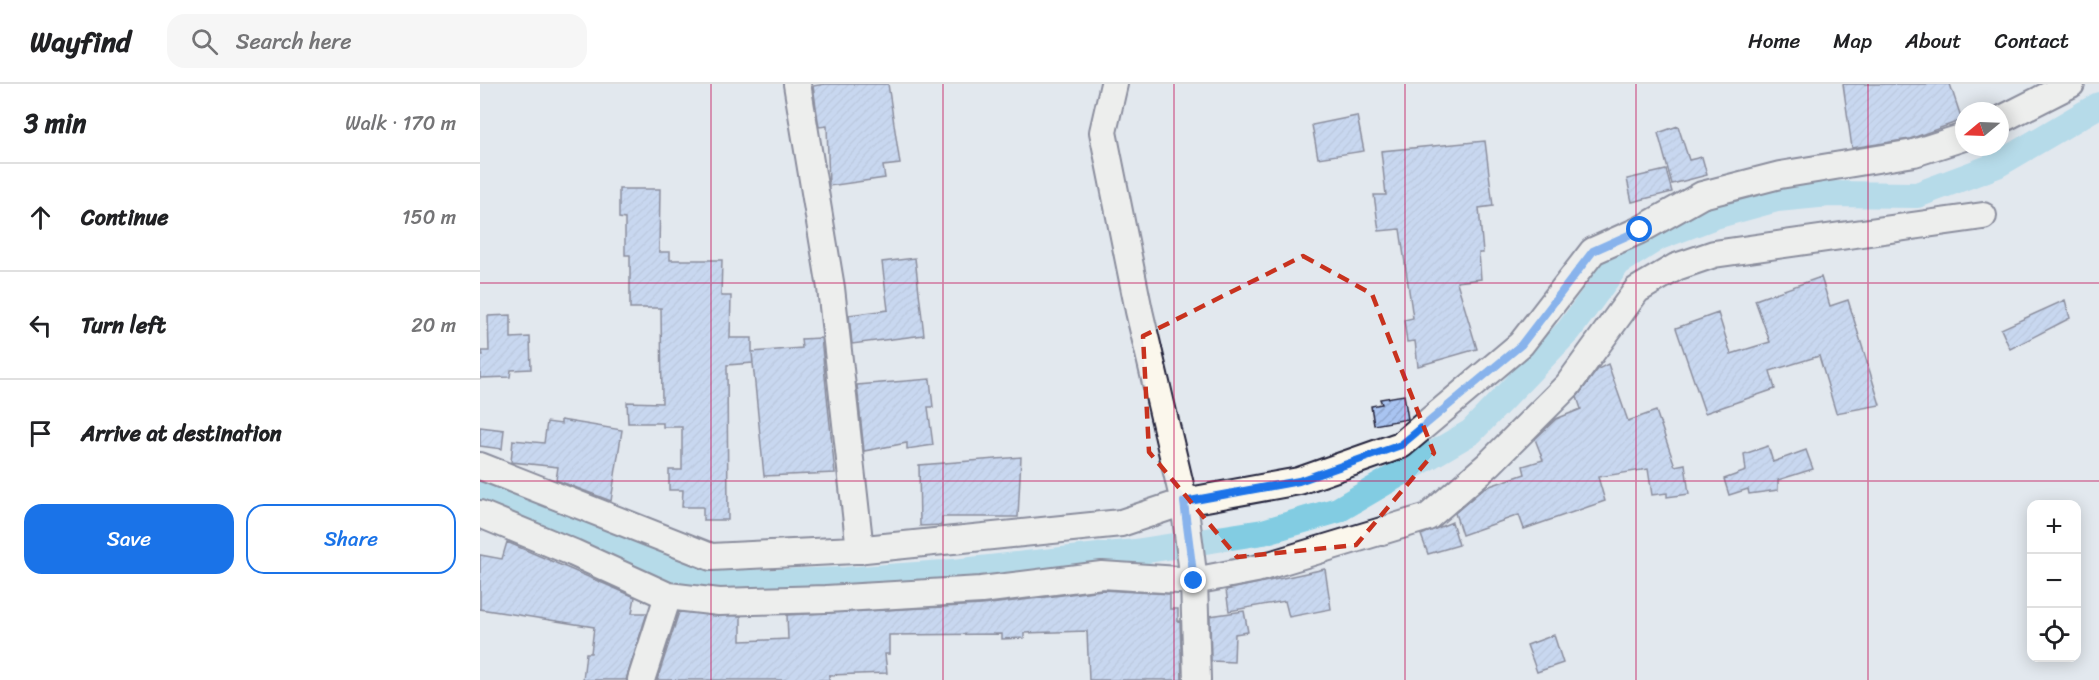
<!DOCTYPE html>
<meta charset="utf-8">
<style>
body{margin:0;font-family:Sriracha,sans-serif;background:#f6f6f6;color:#202124}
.controls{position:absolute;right:18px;bottom:18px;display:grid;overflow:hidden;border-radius:12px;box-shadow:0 3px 15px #0003}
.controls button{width:54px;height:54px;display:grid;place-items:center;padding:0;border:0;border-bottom:2px solid #e0e0e0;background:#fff;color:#202124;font:30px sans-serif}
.compass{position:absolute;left:1475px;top:18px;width:54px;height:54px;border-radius:50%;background:#fff;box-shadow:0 3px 15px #0003;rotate:251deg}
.stop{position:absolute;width:18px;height:18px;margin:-14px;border:4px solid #1a73e8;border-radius:50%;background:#fff}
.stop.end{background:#1a73e8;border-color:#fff;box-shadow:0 2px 6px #0008}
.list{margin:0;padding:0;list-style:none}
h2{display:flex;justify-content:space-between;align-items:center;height:78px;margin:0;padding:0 24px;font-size:26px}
h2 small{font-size:20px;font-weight:400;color:#757577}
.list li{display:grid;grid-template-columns:39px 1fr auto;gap:18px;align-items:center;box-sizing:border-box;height:108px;padding:0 24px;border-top:2px solid #e0e0e0}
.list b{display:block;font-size:22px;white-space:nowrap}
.list em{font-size:20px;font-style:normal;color:#757577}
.actions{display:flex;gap:12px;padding:18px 24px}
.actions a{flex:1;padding:14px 0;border:2px solid #1a73e8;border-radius:18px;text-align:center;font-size:21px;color:#1a73e8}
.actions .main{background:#1a73e8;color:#fff}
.icon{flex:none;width:33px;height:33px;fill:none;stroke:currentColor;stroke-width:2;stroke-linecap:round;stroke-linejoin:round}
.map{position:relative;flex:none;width:1619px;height:596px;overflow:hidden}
header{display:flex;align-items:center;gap:36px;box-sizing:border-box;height:84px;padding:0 30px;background:#fff;border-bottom:2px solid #e0e0e0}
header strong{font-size:28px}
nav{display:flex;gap:33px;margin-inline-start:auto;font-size:21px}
.search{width:420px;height:54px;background:#f6f6f6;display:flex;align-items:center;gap:15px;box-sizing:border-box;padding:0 21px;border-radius:18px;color:#757577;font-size:22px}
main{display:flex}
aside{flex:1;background:#fff}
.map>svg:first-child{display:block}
</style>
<header>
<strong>Wayfind</strong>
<div class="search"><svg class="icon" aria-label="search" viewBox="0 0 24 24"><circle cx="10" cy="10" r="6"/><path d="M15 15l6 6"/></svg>Search here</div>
<nav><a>Home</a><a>Map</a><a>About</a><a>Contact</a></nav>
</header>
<main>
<aside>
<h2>3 min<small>Walk · 170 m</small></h2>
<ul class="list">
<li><svg class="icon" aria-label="ahead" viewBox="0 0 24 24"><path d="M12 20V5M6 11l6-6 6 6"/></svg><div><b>Continue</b></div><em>150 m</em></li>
<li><svg class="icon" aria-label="left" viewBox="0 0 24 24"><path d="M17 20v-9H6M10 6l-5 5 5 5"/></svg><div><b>Turn left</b></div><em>20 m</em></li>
<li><svg class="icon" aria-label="arrive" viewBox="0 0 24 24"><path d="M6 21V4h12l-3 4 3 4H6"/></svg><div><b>Arrive at destination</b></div></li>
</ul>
<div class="actions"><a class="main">Save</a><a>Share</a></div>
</aside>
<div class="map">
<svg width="1619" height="596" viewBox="0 0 1619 596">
<defs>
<pattern id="building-hatch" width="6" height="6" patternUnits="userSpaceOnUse" patternTransform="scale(1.5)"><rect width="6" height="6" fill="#a9c4f1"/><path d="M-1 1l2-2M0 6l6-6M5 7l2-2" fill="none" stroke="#91a8d0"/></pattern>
</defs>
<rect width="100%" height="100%" fill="#e2e8ee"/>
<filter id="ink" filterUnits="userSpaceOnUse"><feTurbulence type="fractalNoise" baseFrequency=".0167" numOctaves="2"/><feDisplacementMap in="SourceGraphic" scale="12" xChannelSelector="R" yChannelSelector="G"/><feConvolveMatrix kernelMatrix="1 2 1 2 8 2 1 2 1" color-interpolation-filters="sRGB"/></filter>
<g filter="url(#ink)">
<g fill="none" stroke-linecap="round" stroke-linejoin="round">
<path stroke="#82cce2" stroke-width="26" d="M0 403 228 500 366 496 464 489 655 468 783 448 858 426 991 348 1089 246 1138 179 1179 153 1235 132 1297 115 1349 110 1437 111 1517 81 1619 21"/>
</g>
<path fill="url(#building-hatch)" stroke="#22223b" stroke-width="1.5" d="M345 0H408L420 80 403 82 405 94 349 102 347 42 339 43 333 2Z
M1363 0H1470L1482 36 1430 55 1372 64Z
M877 32 884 67 838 74 832 41Z
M1198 42 1209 76 1222 73 1227 91 1192 100 1178 49Z
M1005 57 1013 122 999 124 1003 169H999L1001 195 977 198 997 265 938 282 935 257 927 258 924 236 933 234 920 145 899 147 894 111H906L901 67Z
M1186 86 1192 108 1152 118 1147 95Z
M139 105H180L179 168H190V176H242L241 212H251L250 254H272V268L322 264 321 255 341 254 355 389 284 392 272 269 273 279 247 281 248 436H223V423H202L203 406H189V386H202V343H183V339H148L147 318 182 319 181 224H150V171H145V135L139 134Z
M435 174 444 251 372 260 369 231 408 226 402 178Z
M1341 193 1350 222 1368 216 1400 321 1356 329 1339 272 1290 287 1295 305 1225 329 1196 244 1238 229 1251 270 1290 258 1275 216Z
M1585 216 1590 234 1530 265 1521 245Z
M31 231V254L50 253 51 285 31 286 30 293 0 294V271H3L2 267H9L8 232Z
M1128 280 1148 337 1176 327 1195 382 1205 380 1209 410 1187 413V409L1172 411 1168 385 1118 393 1125 417 1044 445 1039 431 982 451 975 429 1004 404 1045 390 1043 382 1063 376 1055 355 1076 335 1101 325 1097 313 1118 285Z
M450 295 453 323H448L453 361 427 365V359L384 367 377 301Z
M924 311 928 335 894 341 891 322 902 320 900 315Z
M81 336 142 346 131 417 76 396 78 383 31 378 33 356 64 359 67 338 81 340Z
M0 343 24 346 22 365 0 362Z
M1288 362 1293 378 1326 366 1333 385 1298 396V406L1269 410 1268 405 1249 411 1244 395 1266 387 1264 370Z
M541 373 538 433H462V441L440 442 439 381Z
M972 438 979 461 948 470 941 451Z
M27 458 155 513 152 529H167L146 596H103L106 569H111L114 543 0 525V471L22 475Z
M845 485 851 525 809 533 805 517 749 527 746 506Z
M622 506 690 510V525H698V538L700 537 702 596H609L607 547 544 549V554L522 555V550L409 551V570H405L407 589 349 591V596H177L199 528 261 532V557L308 555 307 531 502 521Z
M764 527 768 548 755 550 754 578 731 577 730 532Z
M1074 551 1083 579 1057 588 1047 561Z"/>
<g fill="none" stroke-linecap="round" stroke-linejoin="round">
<g stroke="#22223b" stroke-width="30">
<path id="minor" d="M317 0 351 204 380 466
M634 0 623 48 659 227 704 418 714 497 717 596
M1520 36 1591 0
M0 382 231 473 375 466 641 439 704 418 819 397 921 361 1041 260 1113 167 1160 146 1222 111 1300 91 1434 69 1484 53
M0 430 94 469 188 512
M161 596 188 512 239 518 346 515 501 506 622 491 714 497 776 485 948 433 1009 380 1088 301 1157 206 1196 183 1234 170 1503 132"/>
</g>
<use href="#minor" stroke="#fbf7ec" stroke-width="26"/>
</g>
</g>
<g fill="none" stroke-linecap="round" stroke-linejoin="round" filter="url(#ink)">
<path stroke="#1a73e8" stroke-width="8" d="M714 497 704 418 819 397 921 361 1041 261 1113 167 1160 146"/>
</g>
<path d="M0 0H1619V596H0ZM823 172 892 210 954 369 876 461 757 473 669 368 663 252Z" fill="#e2e8ee" fill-opacity=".55" fill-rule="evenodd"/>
<path fill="none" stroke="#c8321e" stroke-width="4.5" stroke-dasharray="12 8" stroke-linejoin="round" d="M823 172 892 210 954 369 876 461 757 473 669 368 663 252Z"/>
<path fill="none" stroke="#c2185b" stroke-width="1.5" stroke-opacity="0.55" d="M231 0V596M463 0V596M694 0V596M925 0V596M1156 0V596M1388 0V596M0 199H1619M0 397H1619"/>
</svg>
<div class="controls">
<button>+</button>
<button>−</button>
<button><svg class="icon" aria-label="locate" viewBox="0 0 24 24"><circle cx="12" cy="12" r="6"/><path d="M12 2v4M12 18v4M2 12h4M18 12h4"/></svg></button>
</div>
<svg class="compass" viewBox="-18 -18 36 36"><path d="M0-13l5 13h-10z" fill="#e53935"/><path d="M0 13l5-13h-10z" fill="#757577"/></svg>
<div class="stop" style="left:1160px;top:146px"></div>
<div class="stop end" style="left:714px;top:497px"></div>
</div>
</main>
